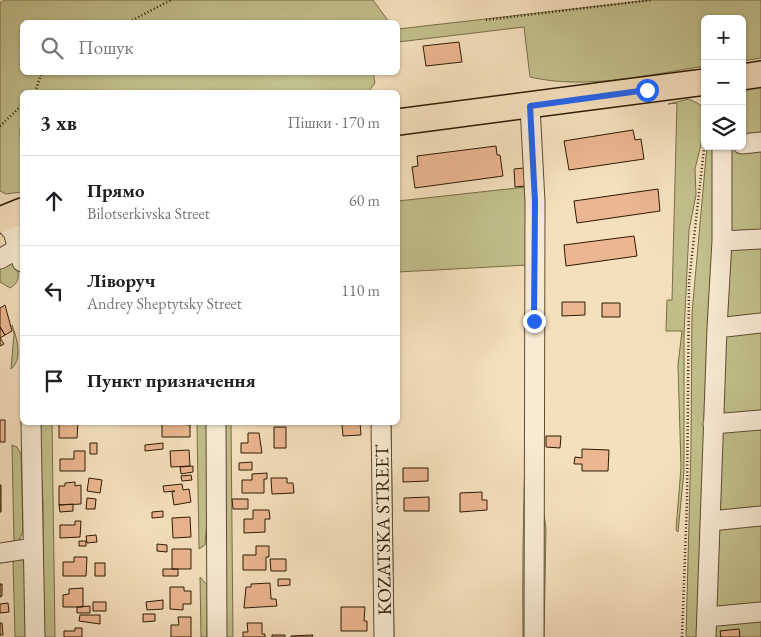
<!DOCTYPE html>
<html lang="uk">
<meta charset="utf-8">
<style>
body{margin:0;font-family:"EB Garamond",serif;background:#f6f6f6;color:#202124}
.controls{position:absolute;right:15px;top:15px;display:grid;overflow:hidden;border-radius:8px;box-shadow:0 1px 4px #0004}
.controls button{width:45px;height:45px;display:grid;place-items:center;padding:0;border:0;border-bottom:1px solid #e0e0e0;background:#fff;color:#202124;font:25px sans-serif}
.stop{position:absolute;width:15px;height:15px;margin:-11px;border:4px solid #2563eb;border-radius:50%;background:#fff}
.stop.end{background:#2563eb;border-color:#fff;box-shadow:0 1px 5px #0008}
.list{margin:0;padding:0;list-style:none}
h2{display:flex;justify-content:space-between;align-items:center;height:65px;margin:0;padding:0 20px;font-size:21px}
h2 small{font-size:16px;font-weight:400;color:#757577}
.list li{display:grid;grid-template-columns:32px 1fr auto;gap:15px;align-items:center;box-sizing:border-box;height:90px;padding:0 20px;border-top:1px solid #e0e0e0}
.list b{display:block;font-size:19px;white-space:nowrap}
.list p{margin:0;font-size:16px;white-space:nowrap;color:#757577}
.list em{font-size:16px;font-style:normal;color:#757577}
.icon{flex:none;width:28px;height:28px;fill:none;stroke:currentColor;stroke-width:2;stroke-linecap:round;stroke-linejoin:round}
.map{position:relative;flex:none;width:761px;height:637px;overflow:hidden}
.search{position:absolute;background:#fff;box-shadow:0 1px 4px #0004;left:20px;top:20px;width:380px;height:55px;display:flex;align-items:center;gap:12px;box-sizing:border-box;padding:0 18px;border-radius:8px;color:#757577;font-size:19px}
.panel{position:absolute;background:#fff;box-shadow:0 1px 4px #0004;left:20px;top:90px;width:380px;height:335px;border-radius:8px}
.map>svg:first-child{display:block}
</style>
<div class="map">
<svg width="761" height="637" viewBox="0 0 761 637">
<rect width="100%" height="100%" fill="#f5e0bd"/>
<filter id="stains"><feTurbulence type="fractalNoise" baseFrequency=".004" numOctaves="4"/><feColorMatrix values="0 0 0 0 .2 0 0 0 0 .09 0 0 0 0 .02 0 0 0 .5 -.17"/></filter>
<radialGradient id="worn" r=".72"><stop offset=".6" stop-color="#630" stop-opacity="0"/><stop offset="1" stop-color="#630" stop-opacity=".3"/></radialGradient>
<path fill="#c2c08c" stroke="#786d47" d="M5 0H373L389 22H22V72H373L375 83 368 92H131L128 91 122 92H22V127L20 128 22 192 6 194 0 191V3Z
M651 0H761V58L742 61V19H705V66C647 75 587 90 530 77L524 27 398 42V29Z
M761 86V637H686L691 446 692 313 707 146H742V89Z
M689 99 699 104 704 110 705 128 695 169 696 195 689 230 684 333V471L678 532 676 530 681 467 678 365 682 331H666L667 300H672L677 103 668 104Z
M526 187 531 194 529 632 528 637H523C521 513 529 389 528 265L398 272V201Z
M9 261 15 264C20 272 20 283 10 288L0 282V264Z
M12 325C17 338 23 359 11 369L14 334Z
M38 423H52L55 637H43V503Z
M197 423H209L207 520 205 545 199 549Z
M221 423H231L233 637H224V549L226 547V539L223 536Z
M388 423H391L394 637H389Z
M12 445 17 447 21 454 23 531 18 543 14 542Z
M542 499 546 529 544 637H539Z
M0 556 24 557 27 637H15L13 561 0 563Z
M200 577 208 586 207 637H201Z"/>
<path fill="#ebb691" stroke="#2d1a02" d="M459 42 462 62 426 66 423 46Z
M633 130 635 140 641 139 644 159 569 170 564 141Z
M496 146 497 155H500L503 176 415 188 412 167 418 166 417 156Z
M524 168 525 186 515 187 514 169Z
M658 189 660 211 577 223 574 201Z
M634 236 637 256 566 266 564 245Z
M562 302H585V315L562 316Z
M602 303H620V317H602Z
M5 305 12 331 5 335 0 327V308Z
M0 327 5 335 0 338 4 344 0 346Z
M0 420H5V442H0Z
M59 422H78L77 438H59Z
M162 422 190 425V437H162Z
M345 422 360 423 361 435 343 436 342 424Z
M274 427H286V448H274Z
M248 433H259L262 453H241V443H248Z
M546 436H561L560 448 546 447Z
M90 443H97V454H90Z
M163 443V449L145 451V445Z
M582 449 609 450 608 471H582V464H574L575 457 582 458Z
M189 450 190 466 171 467 170 451Z
M74 451H85V471H60V459H74Z
M252 462V470H239V463Z
M193 466V472L181 474 180 467Z
M403 468H428V481L403 482Z
M267 473V479H264V493H242V480H252V474Z
M191 475 192 480 182 481 181 476Z
M89 478 102 480 100 493 87 491Z
M271 478H287V483H293L294 493 272 494Z
M75 482V486L81 485V504L59 505V486H65V483Z
M182 484 183 490 189 489 191 502 174 505 172 492 175 491 164 492 163 486Z
M0 485H1V512H0Z
M482 492V500H487V510L460 512V493Z
M429 497V511H404V498Z
M87 498 96 499 95 509H86Z
M232 499H248V509H233Z
M73 504V511L60 512 59 505Z
M253 510H269L270 519H265V532L244 533V519H253Z
M163 511V517L152 518V512Z
M190 517 191 537 173 538 172 518Z
M75 521H81L80 537 60 538V525H75Z
M96 535 97 542 87 543 86 536Z
M79 541H86V546H79Z
M157 544 167 545V552L157 551Z
M256 546H269V557H266V570H243V555H256Z
M172 549H191V569H172Z
M74 557H87L86 576H63V562H74Z
M270 559H286V571H271Z
M95 563H105V576H95Z
M163 569H178V576H163Z
M278 579H290V585L278 586Z
M270 583 271 599H276L277 606 244 608 246 587H251V584Z
M0 584H2V596L0 597Z
M170 587H184V591H191V604H183V610L170 609Z
M83 588V607H63V595L69 594V589Z
M163 600V609L147 610 146 602Z
M93 602H106V611H93Z
M8 603 9 612 0 613V604Z
M90 606V613H77V607Z
M341 607H365L364 621H367V631H341Z
M143 614H155V621L143 622Z
M80 615H100V624L79 621Z
M178 617H191V637H171V625H179Z
M0 623H2L3 635H0Z
M247 623H262V634H265V637H243V632H248Z
M75 628H82V637H64V631H75Z
M739 629 740 637H721L720 631Z
M272 635H285V637H272Z
M313 635 312 637H291V636Z"/>
<g fill="none" stroke-linecap="round" stroke-linejoin="round">
<g stroke="#5f4c31" stroke-width="21">
<path id="minor" d="M530 106 535 202 534 637
M742 144 761 142
M0 218 13 232 22 262
M722 241 761 239
M0 259 19 248
M717 328 761 323
M31 422 35 637
M216 422 217 637
M381 422 384 637
M713 424 761 420
M710 521 761 516
M0 553 33 548
M707 617 761 612
M706 637 717 328 722 241V146"/>
</g>
<g stroke="#2d1a02" stroke-width="28">
<path id="major" d="M742 77 761 74
M398 122 705 82
M0 220 22 211"/>
</g>
<path stroke="#2d1a02" stroke-width="2.5" stroke-dasharray="1 2.5" stroke-linecap="butt" d="M486 20 651 0
M129 22 171 0
M35 92 42 72
M0 126 22 105
M682 637 687 501 689 282 705 140"/>
<use href="#minor" stroke="#f8ebd4" stroke-width="19"/>
<use href="#major" stroke="#f5e0bd" stroke-width="25"/>
</g>
<g fill="none" stroke-linecap="round" stroke-linejoin="round">
<path stroke="#2563eb" stroke-width="6" d="M534 321 535 202 530 106 647 90"/>
</g>
<g text-anchor="middle" dominant-baseline="central" stroke-width="4" stroke-linejoin="round" paint-order="stroke">
<g font-size="19" fill="#2d1a02" stroke="#f8ebd4">
<text transform="translate(383 530) rotate(-91)">KOZATSKA STREET</text>
</g>
</g>
<rect width="100%" height="100%" filter="url(#stains)"/>
<rect width="100%" height="100%" fill="url(#worn)"/>
</svg>
<div class="controls">
<button>+</button>
<button>−</button>
<button><svg class="icon" aria-label="layers" viewBox="0 0 24 24"><path d="M12 4l9 5-9 5-9-5zM3 14l9 5 9-5"/></svg></button>
</div>
<div class="stop" style="left:647px;top:90px"></div>
<div class="stop end" style="left:534px;top:321px"></div>
<div class="search"><svg class="icon" aria-label="search" viewBox="0 0 24 24"><circle cx="10" cy="10" r="6"/><path d="M15 15l6 6"/></svg>Пошук</div>
<section class="panel">
<h2>3 хв<small>Пішки · 170 m</small></h2>
<ul class="list">
<li><svg class="icon" aria-label="ahead" viewBox="0 0 24 24"><path d="M12 20V5M6 11l6-6 6 6"/></svg><div><b>Прямо</b><p>Bilotserkivska Street</p></div><em>60 m</em></li>
<li><svg class="icon" aria-label="left" viewBox="0 0 24 24"><path d="M17 20v-9H6M10 6l-5 5 5 5"/></svg><div><b>Ліворуч</b><p>Andrey Sheptytsky Street</p></div><em>110 m</em></li>
<li><svg class="icon" aria-label="arrive" viewBox="0 0 24 24"><path d="M6 21V4h12l-3 4 3 4H6"/></svg><div><b>Пункт призначення</b></div></li>
</ul>
</section>
</div>
